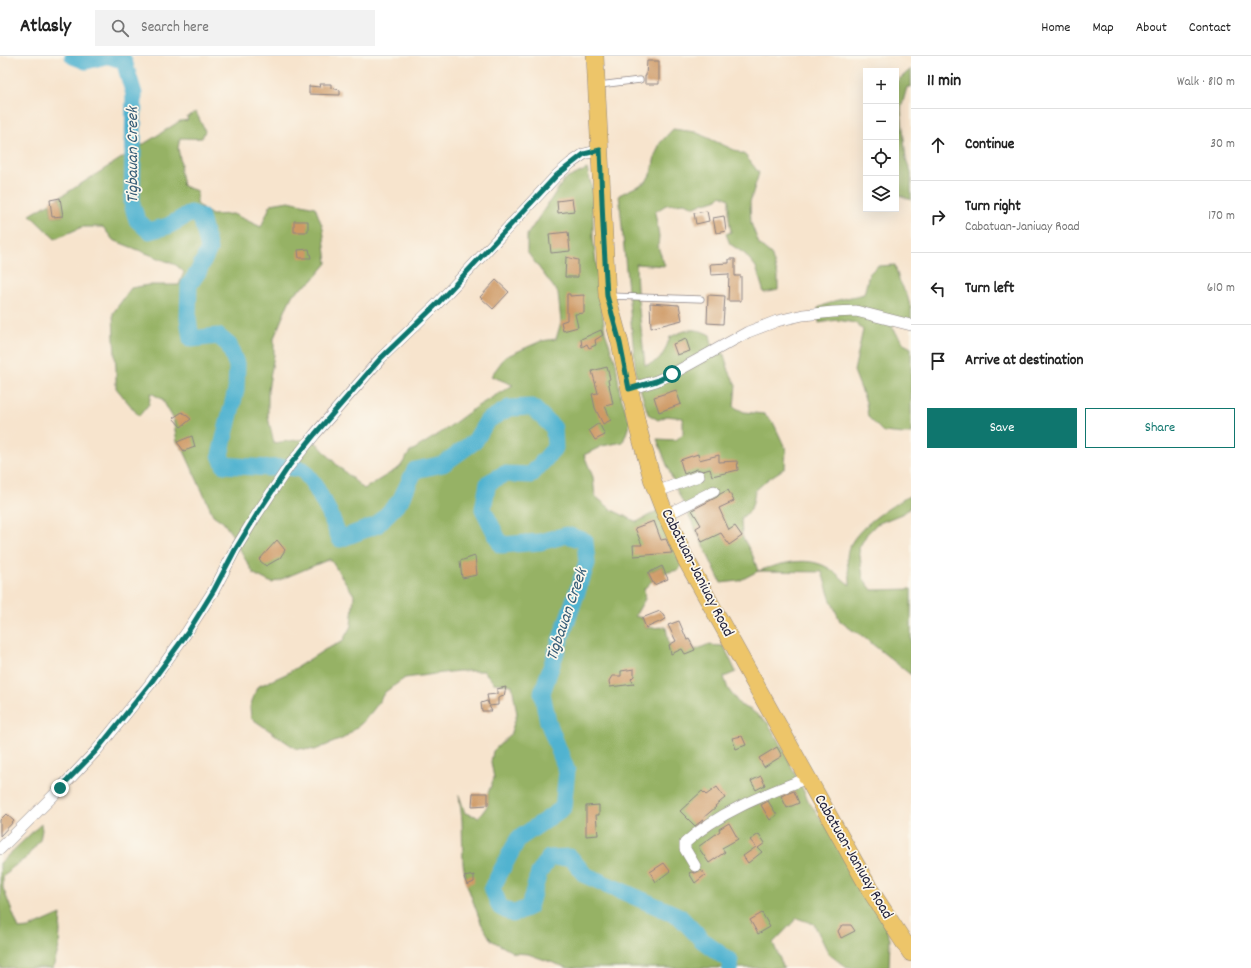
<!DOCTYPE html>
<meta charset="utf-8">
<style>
body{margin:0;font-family:Dekko,sans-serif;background:#f2f2f2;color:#222}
.controls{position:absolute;right:12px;top:12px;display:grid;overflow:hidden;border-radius:0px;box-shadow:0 4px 16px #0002}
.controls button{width:36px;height:36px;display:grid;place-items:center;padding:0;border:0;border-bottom:1px solid #e0e0e0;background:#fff;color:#222;font:20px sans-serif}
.stop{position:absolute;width:12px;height:12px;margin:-9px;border:3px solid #0f766e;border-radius:50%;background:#fff}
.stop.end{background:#0f766e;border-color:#fff;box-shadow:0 1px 4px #0008}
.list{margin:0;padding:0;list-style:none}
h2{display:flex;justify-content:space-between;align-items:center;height:52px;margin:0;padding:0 16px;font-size:17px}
h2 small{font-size:13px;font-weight:400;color:#767676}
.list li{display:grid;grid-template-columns:26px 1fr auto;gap:12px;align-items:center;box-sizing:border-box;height:72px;padding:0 16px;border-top:1px solid #e0e0e0}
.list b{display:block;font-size:15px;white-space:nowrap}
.list p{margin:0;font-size:13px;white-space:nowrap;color:#767676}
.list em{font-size:13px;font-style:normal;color:#767676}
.actions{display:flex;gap:8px;padding:12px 16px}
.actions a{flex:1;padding:9px 0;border:1px solid #0f766e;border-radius:0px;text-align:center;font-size:14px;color:#0f766e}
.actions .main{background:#0f766e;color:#fff}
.icon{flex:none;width:22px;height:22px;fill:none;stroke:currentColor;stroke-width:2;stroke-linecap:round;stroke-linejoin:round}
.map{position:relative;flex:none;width:911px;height:912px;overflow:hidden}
header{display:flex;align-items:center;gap:24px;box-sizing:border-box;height:56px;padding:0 20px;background:#fff;border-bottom:1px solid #e0e0e0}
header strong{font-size:19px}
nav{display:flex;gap:22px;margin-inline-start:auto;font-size:14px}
.search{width:280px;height:36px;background:#f2f2f2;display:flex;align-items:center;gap:10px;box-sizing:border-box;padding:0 14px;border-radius:0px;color:#767676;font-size:15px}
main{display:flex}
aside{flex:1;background:#fff}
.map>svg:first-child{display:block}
</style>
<header>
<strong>Atlasly</strong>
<div class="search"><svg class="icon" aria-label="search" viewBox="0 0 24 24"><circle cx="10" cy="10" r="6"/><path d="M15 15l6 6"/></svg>Search here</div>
<nav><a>Home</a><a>Map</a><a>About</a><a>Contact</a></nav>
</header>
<main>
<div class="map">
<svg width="911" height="912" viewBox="0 0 911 912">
<rect width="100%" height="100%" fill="#fbf7ec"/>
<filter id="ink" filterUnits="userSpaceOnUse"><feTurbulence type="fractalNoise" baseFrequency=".025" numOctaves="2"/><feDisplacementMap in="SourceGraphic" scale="8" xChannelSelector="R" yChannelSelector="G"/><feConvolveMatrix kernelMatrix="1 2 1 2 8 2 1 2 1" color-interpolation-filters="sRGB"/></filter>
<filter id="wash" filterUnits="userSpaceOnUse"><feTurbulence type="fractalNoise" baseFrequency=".012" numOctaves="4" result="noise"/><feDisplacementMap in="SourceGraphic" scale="16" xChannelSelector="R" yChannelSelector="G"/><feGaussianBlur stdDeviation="0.9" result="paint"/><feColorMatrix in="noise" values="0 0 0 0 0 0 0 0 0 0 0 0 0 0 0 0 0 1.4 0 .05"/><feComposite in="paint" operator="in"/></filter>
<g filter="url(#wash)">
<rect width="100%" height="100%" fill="#f7e4cd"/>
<path fill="#96b265" stroke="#5c6a50" d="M911 13V31H907L901 53 906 103 911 117V144L897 138 896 128V26Z
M196 56 205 75 202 82C194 83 187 82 180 82L178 92 181 108 180 114 183 130 197 135V148L212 159 233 158 261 171 271 148 289 145 315 151 323 172 327 207 312 225 293 238 288 248 274 282V299L268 334V361L274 387 312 382 337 409 364 433 400 411 410 396 442 376 476 351 513 329 491 320 505 301 541 285 556 283 561 266 558 237 527 196V179L564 124 587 113 593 135V182L605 276 616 307 620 338 630 367 623 386 602 390 584 399 593 421 595 440 612 454 637 466 664 451 685 506 678 514 665 517 662 510 648 517 652 525 644 533 645 543 635 560 642 562 646 572 666 571 669 589 680 584 681 585 689 583 695 594 707 589 724 590 736 616 724 621 728 633 740 649 751 654 768 667 783 693 809 746 845 796 876 848 890 883 889 912H847L829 898 814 868 797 862 773 887 784 912H568L528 898 514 897 491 884 481 867 467 829 463 808 462 764 459 739 465 757 479 761 488 749V737L494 722 491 706 493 695 510 679 517 658 512 629 494 627 484 615H458L405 622 385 636 374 653 362 667 344 682 315 694 295 692 251 662 250 651 257 631 286 618 326 593 342 586 351 570 354 539 330 503 272 527 254 518 238 491 235 483 223 466 213 459 184 395 177 386 173 362 162 343 151 337 149 348 139 360 116 332V312L114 284 113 257 131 232 148 229H179L184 216 176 209 113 184 103 171H82L55 183 30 159 50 147 52 161 63 160 60 142 57 143 180 65 188 64 187 61Z
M673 73 695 76 745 99 759 117 750 146 751 167 759 188 771 198 778 220V234L764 237 756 211 745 198 730 188 726 178 731 176 729 162V143L721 139 716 144 704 147 695 151 684 147 666 149 655 156 659 180 658 191 665 210 636 208 637 234 645 309C662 306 665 295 670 281 686 274 693 270 710 279L712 289 723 296 729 315 736 329 734 351 744 356 764 358 774 368 786 394 785 412 768 423 755 435 753 447 750 455 741 462 742 480 753 500 758 515C783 507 810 498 833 515 839 519 844 525 850 529 851 520 847 511 847 502 847 476 891 450 911 439V451L904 457 877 468 867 478 859 492 863 522 872 534 911 533V619L861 579 852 574 840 565 830 542 822 516 758 515 739 525 721 527 675 430 657 383 676 384 683 378V362L667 360 658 364 648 358 636 319 619 139 646 126 652 115 655 100 660 87Z
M895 209 899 224 907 239 911 253V264L897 262 892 271 904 288 911 292V377L904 378 883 376 868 361 866 346 854 315 863 274 855 267 837 264 819 267 818 252 834 245 864 238 869 218 877 210Z
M41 768 42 774 40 784 26 802 13 811 3 821V832L19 873 29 872 61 858 59 891 53 912H0V807Z"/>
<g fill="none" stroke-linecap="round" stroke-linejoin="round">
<path stroke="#51b3d0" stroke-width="17" d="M73 0 86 5 105 0
M109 0 124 5 134 38 132 148 137 164 149 175 168 170 191 157 201 161 209 193 198 216 189 229 188 262 191 283 218 280 229 289 237 310 236 334 220 399 224 409 268 412 289 411 303 414 314 428 330 458 340 483 377 469 400 445 415 414 443 408 475 385 487 365 509 352 532 351 554 372 555 392 531 419 504 418 488 427 483 453 501 489 540 486 567 479 585 485 587 507 542 637 548 666 567 715 563 752 518 783 492 832 500 851 513 858 529 851 539 817 549 802 570 801 585 819 679 860 703 885 730 905V912"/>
</g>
<g id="blocks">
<path fill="#ce9965" d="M647 5H659V28H645V20H646Z
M319 28H331V32L340 34V39L309 38V30L320 31Z
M60 142 63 160 52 161 50 144Z
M572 143 574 155 558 157 557 145Z
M707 155 709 165 696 168 694 157Z
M724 160 726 175 716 177 713 162Z
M294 165H308V176H294Z
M568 176 570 195 551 197 549 178Z
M309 193 311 202H299L298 194Z
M566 201 578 204V221H565Z
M729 203H735V220H741V245H728L729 218 711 219 710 208 729 207Z
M496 224 509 236 493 253 480 241Z
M567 238H570V240L584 239V257L575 258 578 271 563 275 561 266 567 264Z
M708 239 725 240 723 268 707 267Z
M650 247 679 249 682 264 651 272Z
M601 274 603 279 595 284 596 289 589 292 587 288 582 291 581 283Z
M686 283 690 295 677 299 673 288Z
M607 311 610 323 608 324 613 348 605 350 611 364 603 368 595 352 592 338 598 337 592 315Z
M676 334 681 348 659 356 654 341Z
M182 356 191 363 181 371 173 362Z
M599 367 605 379 595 384 589 374Z
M192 380 195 391 184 395 177 386Z
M698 398 699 404 719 399V406L737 405 738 414 712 420 710 413 703 415 697 413 684 418 680 404Z
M728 434 734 445 719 452 729 474 735 470 742 480 729 489 721 477 702 486 696 472 701 469 692 454 717 441 720 438Z
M654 465 661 484 666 483 672 497 634 500 633 489H642L635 472Z
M277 484 285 494 280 502 266 510 259 504Z
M475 500 477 519 462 522 460 505Z
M662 510 668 523 654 529 648 517Z
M660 555 666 563 646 572 642 562Z
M679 565 687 584 689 583 695 594 685 598 682 593 671 598 669 589 676 585 668 569Z
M634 613V620L631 623 634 628 610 631 609 625 612 620H621V615Z
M506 631 504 640 498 642V649L489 650 492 655H482L481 647 487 645 489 649 487 639 497 638V633Z
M742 680 746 689 736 693 732 682Z
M777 691 782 700 764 711 759 702Z
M761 720 765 729 756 734 751 725Z
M717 731 725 742 715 750 716 751 703 762 704 763 695 770 680 755 702 735 706 739Z
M794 735 799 747 787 752 781 740Z
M473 737H488V749L472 750Z
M768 745 777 759 770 764 761 749Z
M599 749V759H596L598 779 586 780V750Z
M6 758 14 765 0 780V764Z
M729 767 738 783 722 792 725 796 709 807 698 791 720 775 719 773Z
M759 778 765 787 758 792 762 796 748 807 743 800 756 791 750 784Z
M664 807 670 815 656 826 650 816Z
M701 814 705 819 695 827 689 817 691 816 695 817Z
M474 819V826L467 829 464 821Z
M762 857 770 871 758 878 750 864Z
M842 869H851L855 875 841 882 838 875Z"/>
</g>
</g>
<g filter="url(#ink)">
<use href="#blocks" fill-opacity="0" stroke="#8c8384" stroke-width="1"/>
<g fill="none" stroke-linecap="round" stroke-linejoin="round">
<g stroke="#8c8384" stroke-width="7">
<path id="lane" d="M599 29 640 24
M609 240 701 243"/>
</g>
<g stroke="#8c8384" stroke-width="12">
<path id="street" d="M629 333 656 325 672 318 748 276 777 265 803 259 833 256 856 255 911 269
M656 436 699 420
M666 459 714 435
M0 793 60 733 96 695 150 628 187 576 214 534 235 494 257 458 289 410 315 378 381 302 437 248 557 119 571 107 584 98 601 94
M695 810 685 793V787C718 756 766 738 808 722"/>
</g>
<g stroke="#8c8384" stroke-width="18">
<path id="primary" d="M595 0 607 240 620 287 638 372 653 426 663 452 685 502 870 834 911 897"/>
</g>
<use href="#lane" stroke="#fff" stroke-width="5.5"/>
<use href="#street" stroke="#fff" stroke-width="11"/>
<use href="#primary" stroke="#edc569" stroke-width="17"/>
</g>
</g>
<g fill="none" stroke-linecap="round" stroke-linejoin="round" filter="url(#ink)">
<path stroke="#0f766e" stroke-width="5" d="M60 732 96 695 150 628 188 576 214 534 235 494 257 458 289 410 315 378 381 302 437 248 557 119 584 98 600 94 603 170 607 240 620 287 629 333 656 325 672 318"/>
</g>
<g text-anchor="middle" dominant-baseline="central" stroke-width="3.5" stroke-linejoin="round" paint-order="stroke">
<g font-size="16" fill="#22223b" stroke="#fbf7ec">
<text transform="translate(697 517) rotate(63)">Cabatuan-Janiuay Road</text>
<text transform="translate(853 801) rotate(60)">Cabatuan-Janiuay Road</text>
</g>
<g font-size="17" font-style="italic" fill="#355c77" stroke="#fbf7ec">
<text transform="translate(134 99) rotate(-90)">Tigbauan Creek</text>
<text transform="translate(568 559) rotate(-71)">Tigbauan Creek</text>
</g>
</g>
</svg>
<div class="controls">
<button>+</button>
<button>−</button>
<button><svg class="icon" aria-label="locate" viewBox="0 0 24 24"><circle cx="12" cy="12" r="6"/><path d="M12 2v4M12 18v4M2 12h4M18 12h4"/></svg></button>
<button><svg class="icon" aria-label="layers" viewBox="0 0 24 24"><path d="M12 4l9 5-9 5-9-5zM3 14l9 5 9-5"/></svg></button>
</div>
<div class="stop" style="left:672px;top:318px"></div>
<div class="stop end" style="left:60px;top:732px"></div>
</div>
<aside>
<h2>11 min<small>Walk · 810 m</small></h2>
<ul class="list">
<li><svg class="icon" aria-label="ahead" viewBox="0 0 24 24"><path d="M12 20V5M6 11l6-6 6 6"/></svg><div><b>Continue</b></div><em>30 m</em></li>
<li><svg class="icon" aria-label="right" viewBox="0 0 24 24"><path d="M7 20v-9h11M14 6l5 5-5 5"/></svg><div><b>Turn right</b><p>Cabatuan-Janiuay Road</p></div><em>170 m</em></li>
<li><svg class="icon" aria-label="left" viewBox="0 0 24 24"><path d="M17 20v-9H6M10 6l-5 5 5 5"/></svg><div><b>Turn left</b></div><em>610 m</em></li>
<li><svg class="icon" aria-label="arrive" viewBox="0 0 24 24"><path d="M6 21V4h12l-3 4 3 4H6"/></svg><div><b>Arrive at destination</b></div></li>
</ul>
<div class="actions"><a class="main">Save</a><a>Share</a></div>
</aside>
</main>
